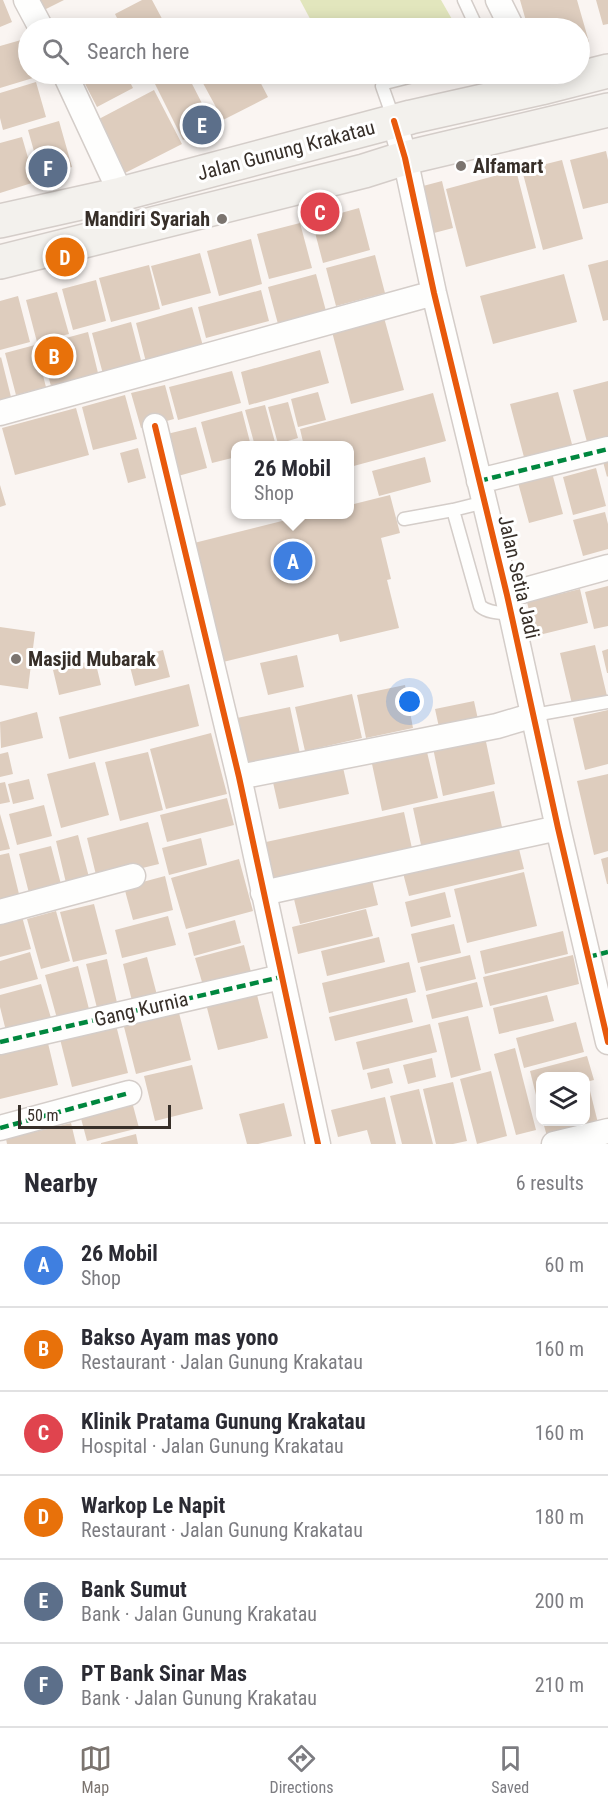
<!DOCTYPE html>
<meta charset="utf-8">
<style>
body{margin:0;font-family:"Roboto Condensed",sans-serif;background:#f7f7f7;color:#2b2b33}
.controls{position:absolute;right:18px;bottom:18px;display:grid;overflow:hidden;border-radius:12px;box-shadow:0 3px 15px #0003}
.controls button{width:54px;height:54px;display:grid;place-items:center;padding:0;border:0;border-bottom:2px solid #e1e1e2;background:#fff;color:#2b2b33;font:30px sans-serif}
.scale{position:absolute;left:18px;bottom:15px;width:153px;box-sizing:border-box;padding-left:6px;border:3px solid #372f29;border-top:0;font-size:16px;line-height:21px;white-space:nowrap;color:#372f29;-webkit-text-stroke:4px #fff;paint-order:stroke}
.you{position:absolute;left:410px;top:702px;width:21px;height:21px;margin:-15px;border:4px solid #fff;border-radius:50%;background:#1a73e8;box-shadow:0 0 0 9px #1a73e833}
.badge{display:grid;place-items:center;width:39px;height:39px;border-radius:50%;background:#7b746f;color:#fff;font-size:20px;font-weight:700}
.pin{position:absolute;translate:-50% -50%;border:3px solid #fff;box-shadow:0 2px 6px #0006}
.popup{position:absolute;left:231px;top:441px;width:123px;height:78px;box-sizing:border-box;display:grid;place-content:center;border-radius:12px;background:#fff;filter:drop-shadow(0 2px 4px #0005);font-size:20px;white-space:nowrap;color:#7c7c81}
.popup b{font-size:22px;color:#2b2b33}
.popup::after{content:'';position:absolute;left:50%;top:100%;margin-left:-12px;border:12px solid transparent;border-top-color:#fff}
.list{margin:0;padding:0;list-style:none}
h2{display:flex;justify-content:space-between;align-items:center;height:78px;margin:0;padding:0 24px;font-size:26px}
h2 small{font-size:20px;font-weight:400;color:#7c7c81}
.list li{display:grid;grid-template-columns:39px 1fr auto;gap:18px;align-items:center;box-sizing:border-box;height:84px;padding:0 24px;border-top:2px solid #e1e1e2}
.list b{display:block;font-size:22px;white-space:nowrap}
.list p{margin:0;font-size:20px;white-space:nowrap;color:#7c7c81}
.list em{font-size:20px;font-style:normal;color:#7c7c81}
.icon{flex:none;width:33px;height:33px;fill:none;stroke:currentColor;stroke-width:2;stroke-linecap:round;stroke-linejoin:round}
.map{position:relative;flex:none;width:608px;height:1144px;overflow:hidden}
.search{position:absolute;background:#fff;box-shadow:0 3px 15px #0003;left:18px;right:18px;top:18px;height:66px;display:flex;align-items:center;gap:15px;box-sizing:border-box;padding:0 21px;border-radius:33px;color:#7c7c81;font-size:22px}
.sheet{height:582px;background:#fff}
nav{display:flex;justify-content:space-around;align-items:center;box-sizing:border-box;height:84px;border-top:2px solid #e1e1e2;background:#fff;font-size:16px;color:#7c7c81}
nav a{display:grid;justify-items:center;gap:3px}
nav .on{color:#7b746f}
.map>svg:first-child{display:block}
</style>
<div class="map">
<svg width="608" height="1144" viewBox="0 0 608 1144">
<rect width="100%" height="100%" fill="#faf5f2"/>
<path fill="#e2e6bd" d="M300 0H441L457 28H315Z"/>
<path fill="#decdbe" d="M0 0H3L12 22 0 27Z
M34 0H64L40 12Z
M142 0H152L167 28H122L115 14Z
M520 0H577L589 42 580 45V28H528Z
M596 0H608V24L603 25Z
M21 40 28 65V74H31L33 78 0 88V46Z
M80 74H126L133 88 97 107Z
M175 74H187L213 125 183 140 155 84Z
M198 74H256L268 97 223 120Z
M36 82 46 117 3 130 0 118V93Z
M154 90 182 144 125 173 97 120Z
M59 121 72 167 41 176 28 130Z
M22 137 35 182 0 193V143Z
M606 151 608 160V203L583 209 570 160Z
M562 160 583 239 543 250 522 170Z
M516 170 536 248 466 267 446 189Z
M442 181 453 228 434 233 423 186Z
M359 208 370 250 323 263 312 221Z
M300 223 312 268 269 279 257 234Z
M251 239 262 284 219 296 207 251Z
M200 253 211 293 162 306 151 266Z
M375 255 385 293 336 306 326 268Z
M608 260V320L603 321 588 265Z
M149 265 160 309 111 322 99 278Z
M316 274 326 311 278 324 268 287Z
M564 274 577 322 493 344 480 296Z
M96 280 106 321 73 330 62 289Z
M261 290 269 321 206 338 198 307Z
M57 292 69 334 37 342 26 300Z
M18 296 30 342 0 350V301Z
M192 307 203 346 146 362 136 323Z
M383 314 404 390 351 404 331 328Z
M131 322 142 364 103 374 92 333Z
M88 332 99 377 52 390 40 345Z
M35 345 46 387 16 395 5 353Z
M320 350 329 383 249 405 241 372Z
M1 357 11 397 0 400V358Z
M232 371 241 403 178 420 169 387Z
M608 381V436L587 442 573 390Z
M165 385 174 419 141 428 131 393Z
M318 392 326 420 298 427 291 399Z
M558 392 573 448 525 461 510 404Z
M433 393 446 441 350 467V446H304L300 429Z
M125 395 137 439 93 450 82 407Z
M288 402 298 438 278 444 268 407Z
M265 405 276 446H255L245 410Z
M76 408 89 455 15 475 2 428Z
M242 411 251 446H236V457L212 463 201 422Z
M196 427 207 468 178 476 167 434Z
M138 448 146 478 128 483 120 453Z
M608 452V476L607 477 601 454Z
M425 457 431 482 379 496 372 471Z
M596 468 606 506 573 515 563 477Z
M551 469 563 514 529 523 517 479Z
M0 485 6 505 0 507Z
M390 495 400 533 381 538 391 579 387 580 399 628 340 642 338 634 223 662 194 543 310 514H350V505Z
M605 512 608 524V549L583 556 573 520Z
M608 586V626L594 629 585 592Z
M580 589 588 623 535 636 527 602Z
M0 627 35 632 28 689 0 685Z
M595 645 607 696 572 704 560 653Z
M608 649V673H607L602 651Z
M163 650 170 677 135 686 128 659Z
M297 655 304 687 268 695 260 663Z
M95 660 101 685 59 695 53 670Z
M189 684 199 726 69 759 59 717Z
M405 685 413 728 366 738 357 695Z
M352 694 362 738 305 751 295 707Z
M474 701 479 724 440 732 435 709Z
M290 707 300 754 247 766 237 718Z
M608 710V764L585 770 573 718Z
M37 712 43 738 1 748 0 722Z
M211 733 227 794 166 809 150 749Z
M485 737 495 784 443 796 433 748Z
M8 752 13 774 0 777V754Z
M148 752 163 810 120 821 105 762Z
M427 752 438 798 382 811 372 764Z
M95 762 109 815 61 828 47 774Z
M342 763 349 794 279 809 272 778Z
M608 774V851L594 855 577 781Z
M29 779 34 799 13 804 8 784Z
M5 782 10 802 0 804V783Z
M494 791 504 836 423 854 413 808Z
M227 798 234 825 167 842 160 815Z
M44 805 52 836 17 845 9 814Z
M404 812 413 853 275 884 266 842Z
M0 814 10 849 0 851Z
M148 822 159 864 97 879 87 838Z
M78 835 90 881 67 887 56 841Z
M201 838 207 865 169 875 162 848Z
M518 845 524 869 409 896 403 873Z
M51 846 62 888 30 897 19 854Z
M9 853 19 894 0 899V855Z
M608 857V884H607L601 859Z
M239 859 253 911 186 929 171 878Z
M524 872 537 926 467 943 454 889Z
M165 876 173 910 133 920 124 887Z
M371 876 378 905 300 924 293 895Z
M445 892 451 917 411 927 405 902Z
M94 904 107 954 73 962 60 912Z
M366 909 373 936 298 954 292 927Z
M56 911 70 961 41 969 27 919Z
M21 913 31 949 0 957V918Z
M168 916 176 945 122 958 115 930Z
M235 920 241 943 194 956 188 933Z
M454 924 461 953 418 963 411 934Z
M563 931 568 954 485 974 480 951Z
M379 937 385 962 327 976 321 951Z
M244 945 252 976 204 989 195 958Z
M30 952 38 979 0 989V961Z
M470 955 476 979 426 991 420 967Z
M573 955 579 984 490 1006 483 977Z
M147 957 157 995 132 1001 123 964Z
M107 959 118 1007 98 1012 86 964Z
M409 962 416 992 329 1013 322 983Z
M78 966 90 1013 58 1022 45 975Z
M477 982 483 1007 432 1019 426 995Z
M41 984 51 1018 6 1031 0 1007V995Z
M256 991 268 1038 218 1050 206 1004Z
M547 995 554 1021 499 1034 493 1008Z
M407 998 413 1022 335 1041 329 1017Z
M178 1009 191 1060 136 1074 123 1023Z
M468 1016 481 1070 451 1078 438 1023Z
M576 1022 584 1052 524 1068 516 1038Z
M430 1024 437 1052 363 1070 356 1042Z
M116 1025 128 1073 72 1087 60 1039Z
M47 1039 58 1085 0 1099V1050Z
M515 1048 536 1130 516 1135 494 1054Z
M587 1056 594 1080 586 1082V1076H540V1094L536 1095 530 1071Z
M432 1058 436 1077 408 1084 403 1065Z
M192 1065 203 1109 155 1121 144 1076Z
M389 1068 393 1083 371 1089 367 1073Z
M491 1071 507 1136 477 1144 460 1079Z
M453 1082 467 1141 453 1144H436L423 1089Z
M589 1087 599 1127 548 1140 543 1122H586V1088Z
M419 1089 433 1144H402L390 1096Z
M385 1097 396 1144H371L367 1130 338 1137 331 1110Z
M131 1098 139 1128 87 1141 79 1111Z
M284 1103 292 1136 258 1144H247L239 1114Z
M71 1123 76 1144H7L6 1139Z
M136 1134 138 1144H101V1143Z"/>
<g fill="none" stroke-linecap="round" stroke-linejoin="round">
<g stroke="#d4cdc9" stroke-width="15">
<path id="lane" d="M464 0 477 28
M497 74 506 94
M394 120 382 86 385 83 421 74
M485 502 453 510 480 606C488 613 501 613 511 614
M404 519 453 510
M534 715 608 702"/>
</g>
<g stroke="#d4cdc9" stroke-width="27">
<path id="street" d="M26 0 41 28
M498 0 512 28
M65 74 121 194
M394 121 405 158 434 293 507 595 558 828 608 1042
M0 413 434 293
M155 426 239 777 318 1144
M479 481 608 449
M507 595 608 567
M239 777 497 726 534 715
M263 893 558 828
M0 912 133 876
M0 1042 281 977
M0 1128 129 1093
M554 1144 608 1131"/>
</g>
<g stroke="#d4cdc9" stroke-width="36">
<path id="secondary" d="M0 221 121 194 411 117 541 88 608 71
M0 262 364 171 405 158 608 110"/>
</g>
<use href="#lane" stroke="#fefefd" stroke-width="12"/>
<use href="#street" stroke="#fefefd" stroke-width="24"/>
<use href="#secondary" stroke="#f3f1ed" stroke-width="33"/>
<path stroke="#00873e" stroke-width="4.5" stroke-dasharray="9 4.5" stroke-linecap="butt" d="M479 481 608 449
M588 957 608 952
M0 1042 281 977
M0 1128 129 1093"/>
<g stroke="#fff" stroke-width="10">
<path id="cycleway" d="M394 121 405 158 434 293 507 595 558 828 608 1042
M155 426 239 777 318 1144"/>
</g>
<use href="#cycleway" stroke="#e8590c" stroke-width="6"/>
</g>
<g fill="#7b746f" stroke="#fff" stroke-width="2">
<circle cx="461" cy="166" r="6"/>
<circle cx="222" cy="219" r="6"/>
<circle cx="16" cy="659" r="6"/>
</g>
<g text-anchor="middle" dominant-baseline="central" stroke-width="6" stroke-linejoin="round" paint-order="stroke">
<g font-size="20" fill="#372f29" stroke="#fff">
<text transform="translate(286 150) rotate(-15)">Jalan Gunung Krakatau</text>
<text transform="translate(519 577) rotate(77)">Jalan Setia Jadi</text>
<text transform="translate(141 1009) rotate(-13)">Gang Kurnia</text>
</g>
<g font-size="20" font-weight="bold" fill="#372f29" stroke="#fff" text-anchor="start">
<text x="473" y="166">Alfamart</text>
<text x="210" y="219" text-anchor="end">Mandiri Syariah</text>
<text x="28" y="659">Masjid Mubarak</text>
</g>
</g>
</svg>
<div class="controls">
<button><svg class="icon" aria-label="layers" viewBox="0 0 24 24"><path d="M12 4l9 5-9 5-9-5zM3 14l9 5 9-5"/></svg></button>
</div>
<div class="scale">50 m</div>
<div class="you"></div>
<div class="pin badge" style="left:293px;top:561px;background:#3f7fe0">A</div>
<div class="popup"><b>26 Mobil</b>Shop</div>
<div class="pin badge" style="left:54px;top:356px;background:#e8710a">B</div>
<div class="pin badge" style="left:320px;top:212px;background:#e0444e">C</div>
<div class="pin badge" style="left:65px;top:257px;background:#e8710a">D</div>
<div class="pin badge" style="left:202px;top:125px;background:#5c6f8a">E</div>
<div class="pin badge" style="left:48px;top:168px;background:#5c6f8a">F</div>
<div class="search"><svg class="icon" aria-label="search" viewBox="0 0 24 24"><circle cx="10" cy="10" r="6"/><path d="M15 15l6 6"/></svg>Search here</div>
</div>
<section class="sheet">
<h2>Nearby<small>6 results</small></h2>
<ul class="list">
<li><span class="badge" style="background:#3f7fe0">A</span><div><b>26 Mobil</b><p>Shop</p></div><em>60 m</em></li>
<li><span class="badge" style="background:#e8710a">B</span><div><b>Bakso Ayam mas yono</b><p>Restaurant · Jalan Gunung Krakatau</p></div><em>160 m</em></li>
<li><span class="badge" style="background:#e0444e">C</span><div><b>Klinik Pratama Gunung Krakatau</b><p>Hospital · Jalan Gunung Krakatau</p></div><em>160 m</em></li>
<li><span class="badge" style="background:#e8710a">D</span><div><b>Warkop Le Napit</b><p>Restaurant · Jalan Gunung Krakatau</p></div><em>180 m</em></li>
<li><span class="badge" style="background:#5c6f8a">E</span><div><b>Bank Sumut</b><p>Bank · Jalan Gunung Krakatau</p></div><em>200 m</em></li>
<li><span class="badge" style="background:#5c6f8a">F</span><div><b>PT Bank Sinar Mas</b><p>Bank · Jalan Gunung Krakatau</p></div><em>210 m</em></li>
</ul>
</section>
<nav>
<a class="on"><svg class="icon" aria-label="map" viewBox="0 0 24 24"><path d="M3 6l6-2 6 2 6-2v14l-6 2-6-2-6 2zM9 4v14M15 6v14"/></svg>Map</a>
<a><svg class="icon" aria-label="directions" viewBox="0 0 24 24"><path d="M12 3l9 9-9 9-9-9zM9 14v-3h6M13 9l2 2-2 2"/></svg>Directions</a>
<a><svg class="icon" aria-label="saved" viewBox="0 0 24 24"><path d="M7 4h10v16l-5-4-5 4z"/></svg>Saved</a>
</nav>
